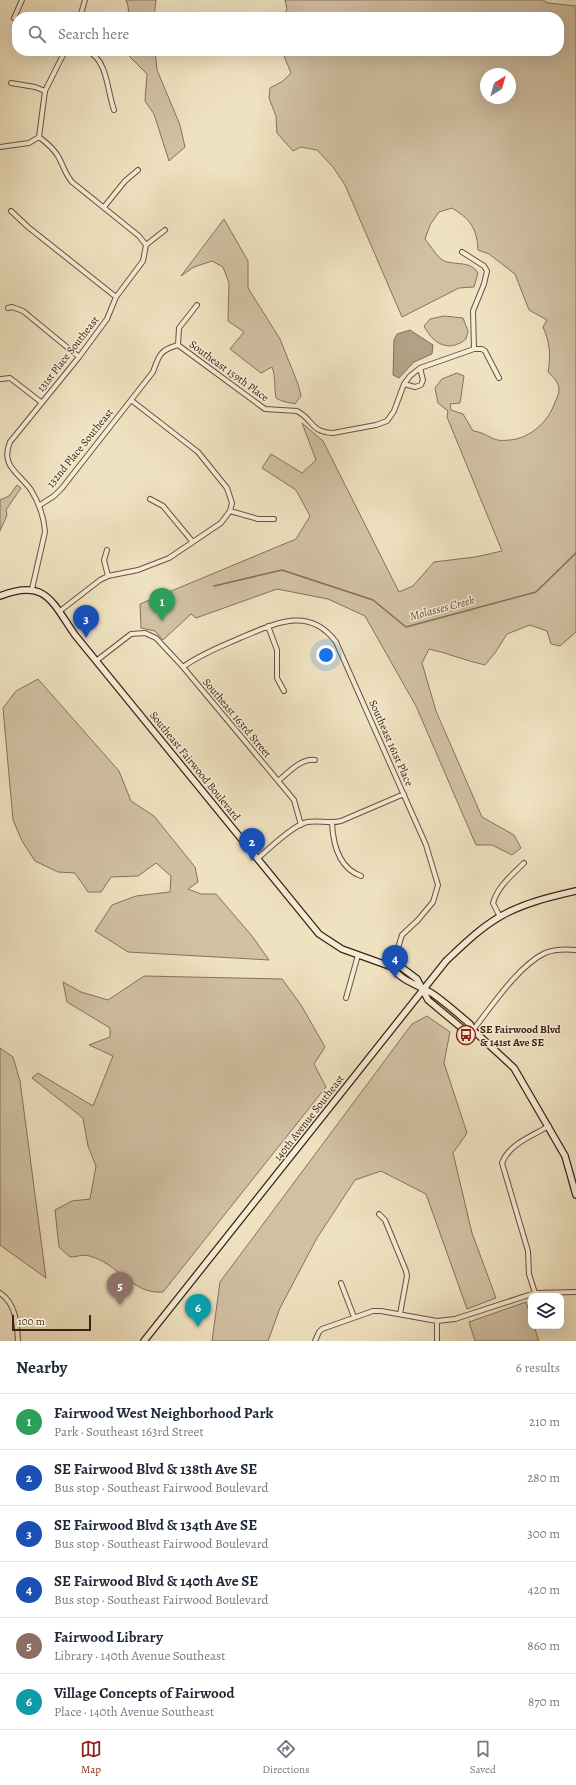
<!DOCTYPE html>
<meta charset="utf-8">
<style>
body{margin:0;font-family:Alegreya,serif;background:#f6f6f7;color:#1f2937}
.controls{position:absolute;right:12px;bottom:12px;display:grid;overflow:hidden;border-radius:8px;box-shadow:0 4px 16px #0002}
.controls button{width:36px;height:36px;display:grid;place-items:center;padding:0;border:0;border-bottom:1px solid #e0e1e3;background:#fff;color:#1f2937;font:20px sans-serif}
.compass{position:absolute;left:480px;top:68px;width:36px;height:36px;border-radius:50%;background:#fff;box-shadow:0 4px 16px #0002;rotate:37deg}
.scale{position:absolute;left:12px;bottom:10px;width:79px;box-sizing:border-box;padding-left:4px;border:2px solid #3c2215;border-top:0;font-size:11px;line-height:14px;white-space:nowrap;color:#3c2215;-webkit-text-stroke:3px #f5ecd6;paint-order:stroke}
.you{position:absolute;left:326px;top:655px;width:14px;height:14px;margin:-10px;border:3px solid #fff;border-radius:50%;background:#1a73e8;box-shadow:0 0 0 6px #1a73e833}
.badge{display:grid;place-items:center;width:26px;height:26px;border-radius:50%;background:#8f2418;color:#fff;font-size:13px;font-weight:700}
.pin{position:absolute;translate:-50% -33px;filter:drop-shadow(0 1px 2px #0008)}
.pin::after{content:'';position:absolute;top:21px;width:14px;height:12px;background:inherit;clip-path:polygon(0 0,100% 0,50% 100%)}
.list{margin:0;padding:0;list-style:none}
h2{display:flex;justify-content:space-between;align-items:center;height:52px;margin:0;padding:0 16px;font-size:17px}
h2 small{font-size:13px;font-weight:400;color:#747a83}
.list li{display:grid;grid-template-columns:26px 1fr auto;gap:12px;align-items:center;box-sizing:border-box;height:56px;padding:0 16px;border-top:1px solid #e0e1e3}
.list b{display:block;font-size:15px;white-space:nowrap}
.list p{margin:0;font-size:13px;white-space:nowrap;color:#747a83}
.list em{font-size:13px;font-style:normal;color:#747a83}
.icon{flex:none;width:22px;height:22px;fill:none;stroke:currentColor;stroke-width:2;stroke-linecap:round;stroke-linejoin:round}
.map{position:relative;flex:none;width:576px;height:1341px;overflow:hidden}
.search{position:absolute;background:#fff;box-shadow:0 4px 16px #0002;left:12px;right:12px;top:12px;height:44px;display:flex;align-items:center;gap:10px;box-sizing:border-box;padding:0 14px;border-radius:16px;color:#747a83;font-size:15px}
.sheet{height:388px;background:#fff}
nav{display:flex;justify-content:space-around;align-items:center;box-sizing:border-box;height:56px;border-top:1px solid #e0e1e3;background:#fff;font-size:11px;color:#747a83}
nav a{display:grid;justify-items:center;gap:2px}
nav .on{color:#8f2418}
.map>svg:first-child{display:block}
</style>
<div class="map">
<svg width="576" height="1341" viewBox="0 0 576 1341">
<rect width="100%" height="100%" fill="#efe2c0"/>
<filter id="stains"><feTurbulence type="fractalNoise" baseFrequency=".005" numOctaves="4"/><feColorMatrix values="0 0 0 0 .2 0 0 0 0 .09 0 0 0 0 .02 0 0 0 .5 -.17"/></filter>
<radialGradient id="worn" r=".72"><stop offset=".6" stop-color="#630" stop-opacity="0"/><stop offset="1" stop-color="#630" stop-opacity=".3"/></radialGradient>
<path fill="#d1c1a3" stroke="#86725c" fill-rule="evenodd" d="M126 0H156L154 17H129L128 6Z
M285 0H543L548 3 576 6V632L560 646 551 644 547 631 530 625 507 634 495 653 485 665C466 661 448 653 429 649L422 663 436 711 482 817 514 835 521 848 512 855 492 845H476L416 706 365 616 328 599 277 589 196 618 191 614 163 640 155 631 141 628 140 604 296 539 310 516 296 490 262 468 271 454 302 473 316 460 302 423 323 441 399 592 413 586 434 562 475 557 502 551 447 417 448 411 438 403 435 388 442 379 457 373 464 376 460 403 450 404 451 410 463 414 473 431C490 433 490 443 510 440 531 438 549 421 555 402 557 398 559 394 559 390 559 382 553 377 548 372 551 355 550 343 543 327L547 320 529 310 515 274 489 254 478 250C477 228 470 219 452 208L439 212 430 225 425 239C430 245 435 254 441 259 452 267 470 259 478 273L474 287 459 288 402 317 345 185 333 167 317 150 301 147 293 151 277 133 276 116 269 98 270 88 283 81 291 73 282 51H559V17H283L287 9ZM486 74H510V98H486Z
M124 51H155L157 70 180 125 185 147 169 161 154 114 145 101 147 74Z
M224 219 248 261V288L280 339 298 384 301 396 295 404C288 402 282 402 276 398 274 388 276 377 272 367L261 373 230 349 244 332 228 321 229 283 223 267 212 261 194 267 181 276Z
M444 316 463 318 468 331 466 339C449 353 433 344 424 326L430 319Z
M17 485 21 488 6 510 7 515 0 531V500L9 496Z
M38 679 119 771 131 801 154 816 195 867 198 882 188 889 201 894H216L252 936 269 960 128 952 95 931 112 905 136 896 170 892 171 876 156 863 138 876 111 877 101 892H88L75 873 58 872 35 861 22 841 13 820 3 708 16 691Z
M144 976 282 979 301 1005 325 1047 314 1064 326 1087 163 1292C132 1295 117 1262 89 1256 83 1254 76 1257 70 1257L59 1247 55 1210 72 1201 90 1199 96 1166 88 1146 83 1118 32 1078 38 1073 93 1106 113 1056 89 1045 110 1037V1028L67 1002 63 982 81 992 108 1000Z
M427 1016 450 1032 444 1063 467 1133 453 1153 472 1233 496 1298 467 1309 426 1194 381 1171 355 1180 317 1238 280 1308 268 1341H212L220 1282 412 1024Z
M0 1048 13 1057 20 1081 46 1278 0 1245Z
M526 1302 531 1317V1326H534L539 1341H475L469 1322Z"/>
<path fill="#b2a186" stroke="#836e59" d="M410 330 433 345 432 354 414 362 399 378 393 375 394 340 397 334Z"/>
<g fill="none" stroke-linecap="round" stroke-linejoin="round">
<path stroke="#836e59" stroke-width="1.5" d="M214 586 282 570 373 600 406 627 536 592 576 553"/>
<g stroke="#695240" stroke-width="6">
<path id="street" d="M80 17 85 0
M14 18 22 0
M88 51C108 61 107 91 114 110
M11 83 35 87 45 91
M39 137C47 143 53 148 58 156 63 165 65 174 72 182L139 236 146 245
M39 137 45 91 65 51
M0 147 29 143 39 137
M104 207 125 181 138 170
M11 211 28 227 116 297
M146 245 165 230
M462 252 484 266 487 271 484 284 473 311 474 349
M8 308 12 307 23 311 79 357
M178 345 265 409 297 411C313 419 310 432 333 433L376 425 387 421 394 411 404 384 410 376 420 368 474 349H482L485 351 499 378
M1 379 10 378 41 402
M404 384 415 387 421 385 423 380 420 368
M150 499 163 506 192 541
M40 505 54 496 62 488 153 372C159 355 160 350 178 345L179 328 197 305
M230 511 258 519H274
M107 550 104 560 108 576
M32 589 45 532C44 517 39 503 31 490 19 473 0 466 10 442L79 357 107 319 116 297 143 261 146 245
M60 611 100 580 108 576 138 570 169 558 221 523 230 511 232 503 227 488 198 452 131 400
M268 626 277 650V678L284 691
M96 661 131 634 145 633 156 638 183 667 294 800 301 825
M183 667C201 654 220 647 240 638 274 624 309 605 336 642L426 845 438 885 433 902 418 920 402 935 392 967
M278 781C288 773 301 758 315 760
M332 823C333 844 339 868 361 876
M258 858C270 848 292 826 307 822 319 820 330 824 341 821L404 794
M500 917 493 903C498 886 512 875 524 863
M346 998 358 955
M473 1030C492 1006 518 966 545 953 555 949 566 949 576 950
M379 1214 385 1220 406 1271 407 1276 400 1314
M341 1283 354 1317
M0 1293C16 1304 17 1323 18 1341
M535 1293 529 1274 528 1251 502 1163C509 1144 532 1136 549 1126
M315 1341 319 1332 322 1329 373 1311H381L437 1321 455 1319 535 1293 576 1292
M437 1341V1321"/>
</g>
<g stroke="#3c2215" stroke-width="8">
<path id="secondary" d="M0 596C46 578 52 602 75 635L319 934 342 949 392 967H401L417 979 428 1000 464 1030H473
M392 967C402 982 419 985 433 994 446 1003 458 1014 470 1024L473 1030 514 1068 565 1156 576 1195
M144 1341 446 961C463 945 480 928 501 916 524 903 550 897 576 891"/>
</g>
<use href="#street" stroke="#f5ecd6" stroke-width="4"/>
<use href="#secondary" stroke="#f5ecd6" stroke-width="5.5"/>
</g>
<defs>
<g id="bus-ring" transform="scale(1)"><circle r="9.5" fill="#f5ecd6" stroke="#8f2418" stroke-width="1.5"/><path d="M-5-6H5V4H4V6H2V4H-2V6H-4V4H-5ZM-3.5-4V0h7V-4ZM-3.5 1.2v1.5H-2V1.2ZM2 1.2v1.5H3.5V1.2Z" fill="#8f2418"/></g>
</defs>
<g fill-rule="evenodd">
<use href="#bus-ring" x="466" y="1035"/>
</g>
<g text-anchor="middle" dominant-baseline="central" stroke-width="3" stroke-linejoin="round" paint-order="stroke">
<g font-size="11" fill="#3c2215" stroke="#f5ecd6">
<text transform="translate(68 354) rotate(-52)">131st Place Southeast</text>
<text transform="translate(229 371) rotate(36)">Southeast 159th Place</text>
<text transform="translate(80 448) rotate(-51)">132nd Place Southeast</text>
<text transform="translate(237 718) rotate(50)">Southeast 163rd Street</text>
<text transform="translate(391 743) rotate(66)">Southeast 161st Place</text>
<text transform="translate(195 766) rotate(51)">Southeast Fairwood Boulevard</text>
<text transform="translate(309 1118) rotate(-52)">140th Avenue Southeast</text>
</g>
<g font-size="11" font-weight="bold" fill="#3c2215" stroke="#f5ecd6" text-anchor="start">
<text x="480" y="1029">SE Fairwood Blvd<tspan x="480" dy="13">&amp; 141st Ave SE</tspan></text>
</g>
<g font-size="12" font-style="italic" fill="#654e3d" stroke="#f5ecd6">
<text transform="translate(442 608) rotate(-15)">Molasses Creek</text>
</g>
</g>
<rect width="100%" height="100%" filter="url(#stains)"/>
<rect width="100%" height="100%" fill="url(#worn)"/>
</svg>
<div class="controls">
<button><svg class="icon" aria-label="layers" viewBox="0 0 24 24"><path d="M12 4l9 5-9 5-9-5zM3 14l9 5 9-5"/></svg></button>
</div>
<svg class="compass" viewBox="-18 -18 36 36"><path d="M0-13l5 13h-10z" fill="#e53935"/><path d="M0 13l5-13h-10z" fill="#747a83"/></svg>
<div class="scale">100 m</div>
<div class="you"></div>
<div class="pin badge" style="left:162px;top:621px;background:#2e9e5b">1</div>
<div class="pin badge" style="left:252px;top:861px;background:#1a4fb4">2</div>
<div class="pin badge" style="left:86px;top:638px;background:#1a4fb4">3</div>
<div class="pin badge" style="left:395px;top:978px;background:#1a4fb4">4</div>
<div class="pin badge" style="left:120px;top:1305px;background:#8d6e63">5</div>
<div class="pin badge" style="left:198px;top:1327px;background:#0f9aa8">6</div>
<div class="search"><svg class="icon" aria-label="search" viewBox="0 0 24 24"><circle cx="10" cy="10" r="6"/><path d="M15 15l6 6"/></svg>Search here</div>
</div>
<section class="sheet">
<h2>Nearby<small>6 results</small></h2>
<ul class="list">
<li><span class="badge" style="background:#2e9e5b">1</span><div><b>Fairwood West Neighborhood Park</b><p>Park · Southeast 163rd Street</p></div><em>210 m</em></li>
<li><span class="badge" style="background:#1a4fb4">2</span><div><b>SE Fairwood Blvd &amp; 138th Ave SE</b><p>Bus stop · Southeast Fairwood Boulevard</p></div><em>280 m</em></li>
<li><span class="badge" style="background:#1a4fb4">3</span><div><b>SE Fairwood Blvd &amp; 134th Ave SE</b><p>Bus stop · Southeast Fairwood Boulevard</p></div><em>300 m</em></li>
<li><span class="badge" style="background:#1a4fb4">4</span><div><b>SE Fairwood Blvd &amp; 140th Ave SE</b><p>Bus stop · Southeast Fairwood Boulevard</p></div><em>420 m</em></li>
<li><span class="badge" style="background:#8d6e63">5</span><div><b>Fairwood Library</b><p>Library · 140th Avenue Southeast</p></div><em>860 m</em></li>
<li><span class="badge" style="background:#0f9aa8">6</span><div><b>Village Concepts of Fairwood</b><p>Place · 140th Avenue Southeast</p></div><em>870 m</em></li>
</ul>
</section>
<nav>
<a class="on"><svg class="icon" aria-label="map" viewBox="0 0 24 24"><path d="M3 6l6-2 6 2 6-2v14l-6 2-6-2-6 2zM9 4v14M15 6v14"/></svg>Map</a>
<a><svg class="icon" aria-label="directions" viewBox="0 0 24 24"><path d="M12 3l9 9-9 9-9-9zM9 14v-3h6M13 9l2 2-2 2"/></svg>Directions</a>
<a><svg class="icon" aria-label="saved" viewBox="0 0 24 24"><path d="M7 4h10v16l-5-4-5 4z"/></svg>Saved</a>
</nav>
